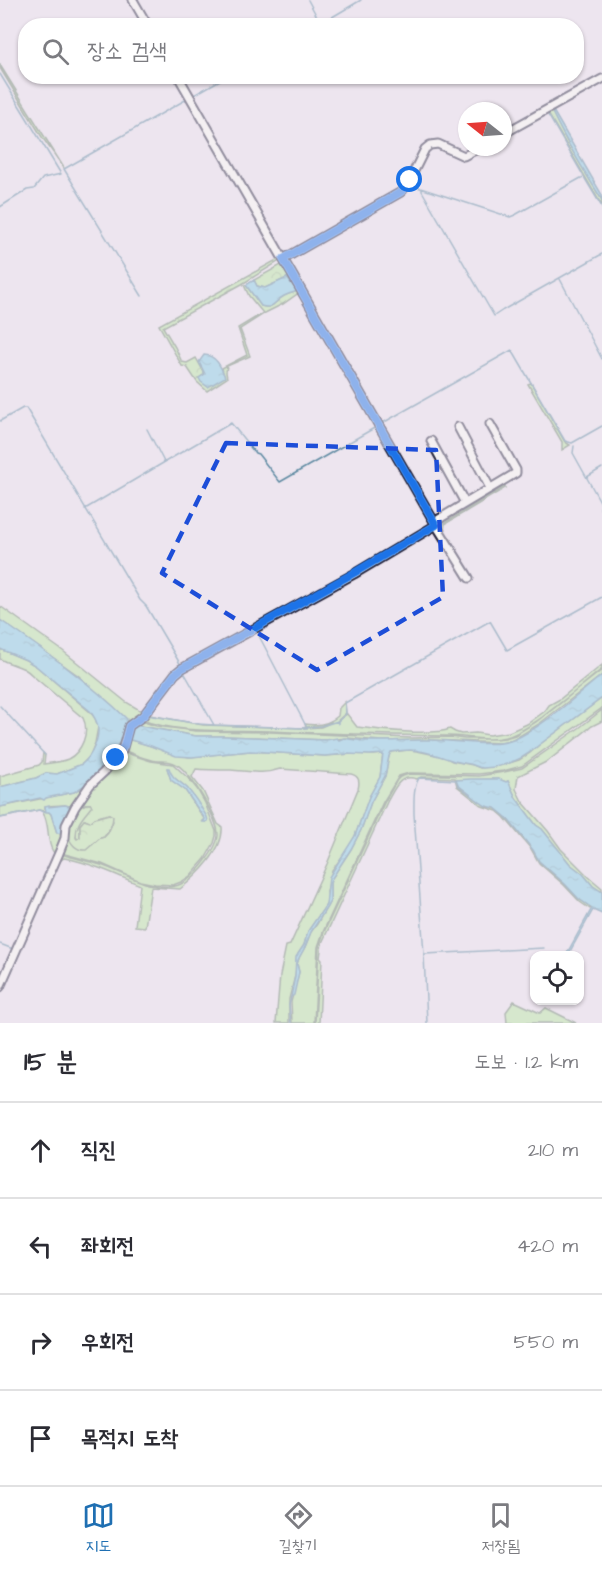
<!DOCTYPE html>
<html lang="ko">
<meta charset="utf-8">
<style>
body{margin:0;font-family:"Architects Daughter","Poor Story",sans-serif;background:#f2f2f3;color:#2b2b33}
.controls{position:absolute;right:18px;bottom:18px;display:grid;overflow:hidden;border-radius:12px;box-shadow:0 2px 4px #0004}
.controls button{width:54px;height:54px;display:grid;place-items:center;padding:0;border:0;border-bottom:2px solid #e1e1e2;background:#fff;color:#2b2b33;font:30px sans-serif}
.compass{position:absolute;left:458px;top:102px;width:54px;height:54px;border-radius:50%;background:#fff;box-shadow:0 2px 4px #0004;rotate:287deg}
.stop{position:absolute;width:18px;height:18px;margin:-14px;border:4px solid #1a73e8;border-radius:50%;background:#fff}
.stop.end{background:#1a73e8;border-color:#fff;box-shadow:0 2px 6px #0008}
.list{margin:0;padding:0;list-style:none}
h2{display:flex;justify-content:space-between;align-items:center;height:78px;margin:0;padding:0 24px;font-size:26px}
h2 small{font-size:20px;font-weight:400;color:#7c7c81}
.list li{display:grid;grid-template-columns:39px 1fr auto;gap:18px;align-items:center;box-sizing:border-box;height:96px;padding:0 24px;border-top:2px solid #e1e1e2}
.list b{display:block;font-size:22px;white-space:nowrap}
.list em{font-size:20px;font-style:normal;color:#7c7c81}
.icon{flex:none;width:33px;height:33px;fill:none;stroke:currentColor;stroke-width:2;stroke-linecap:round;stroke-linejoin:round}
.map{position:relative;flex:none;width:602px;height:1023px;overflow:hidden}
.search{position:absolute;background:#fff;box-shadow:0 2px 4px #0004;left:18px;right:18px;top:18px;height:66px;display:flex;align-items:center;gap:15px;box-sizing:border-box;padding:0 21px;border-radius:24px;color:#7c7c81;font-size:22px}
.sheet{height:462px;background:#fff}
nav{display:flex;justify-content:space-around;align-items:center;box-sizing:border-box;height:84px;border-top:2px solid #e1e1e2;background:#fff;font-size:16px;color:#7c7c81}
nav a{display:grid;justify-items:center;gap:3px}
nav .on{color:#1f6fb2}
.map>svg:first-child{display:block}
</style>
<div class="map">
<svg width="602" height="1023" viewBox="0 0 602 1023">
<defs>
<pattern id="forest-crowns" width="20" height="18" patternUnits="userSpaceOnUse" patternTransform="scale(1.5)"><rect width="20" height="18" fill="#bbe8a5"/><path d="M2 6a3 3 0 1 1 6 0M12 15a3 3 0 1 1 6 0" fill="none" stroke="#a0c78f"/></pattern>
<pattern id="water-ripples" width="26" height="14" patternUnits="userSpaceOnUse" patternTransform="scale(1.5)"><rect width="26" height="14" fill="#86cfe6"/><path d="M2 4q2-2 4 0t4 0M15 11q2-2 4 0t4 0" fill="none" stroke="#73b1c6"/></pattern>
</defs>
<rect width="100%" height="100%" fill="#ede5ef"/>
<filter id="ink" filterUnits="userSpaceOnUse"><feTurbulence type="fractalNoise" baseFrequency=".0167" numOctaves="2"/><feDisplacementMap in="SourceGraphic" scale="12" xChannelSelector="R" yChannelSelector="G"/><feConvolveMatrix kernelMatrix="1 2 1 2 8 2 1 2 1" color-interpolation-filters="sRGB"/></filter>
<g filter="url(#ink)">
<path fill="#bbe8a5" stroke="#6e8570" stroke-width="1.5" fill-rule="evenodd" d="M0 65 64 168 42 137 0 68Z
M551 110 566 140 602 200V206L547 112Z
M531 383 565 442 570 445 562 450V442L528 384Z
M505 486V488L445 524 444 531 457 553 441 530 443 524Z
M0 606 63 651 126 702 143 712 125 732 124 729 127 722 79 676 0 620Z
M0 649 26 660 36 666 90 712 95 718 98 727 95 743 89 757 82 764 57 774 46 773 36 778 0 787V776L39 765 42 762 43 753 45 755 44 764C52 763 61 762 68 759 82 752 90 732 83 718L33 676C23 665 13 666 0 659Z
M602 665V669C578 688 534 729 506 737 487 742 466 736 447 736 388 735 329 734 270 731 226 729 181 735 139 719L145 714 203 725 304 728 321 727 332 722 321 726 306 727 305 724C317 726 329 724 338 716L339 708 345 702 346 713 337 721 347 714 357 727C378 730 432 736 450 729L455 732 461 734 476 733 489 735 509 732 527 724 545 711 549 705 560 699Z
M602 670V675L539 724 513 740 501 743 431 740 381 741 347 738 326 740 226 736H196L141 726 128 731 138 720 156 726 196 731 270 732 412 738 450 737 465 739H495L505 738 515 735 536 722Z
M602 698V708L522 766 503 771 479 774 409 773 399 776 383 802 323 932 318 947 314 1023H292L291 1002 299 972 297 964 299 958 305 947 311 932 317 924 330 901V883L332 878 351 849 361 830 371 802 385 776 389 756 391 752 409 750 417 751 445 757 452 761 473 765 480 768 499 766 519 760 530 753 539 745Z
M602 710V721L592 726 548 761 518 776 516 789 522 801 548 831 561 849 589 877 602 888V892L593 886 583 874 570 864 542 829 536 825 516 798 508 781 506 782 498 779 456 780 458 785 480 802 486 806 495 808 506 817 533 850 539 862 565 884 579 899 592 908 590 909 580 902 564 885 539 863 531 849 504 817 497 811 482 806 457 786 455 778 421 777 417 779C400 773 395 788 388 800L322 943 320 958 322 960 319 1023H315L319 947 324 932 384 803 397 780 400 777 409 774 479 776 504 772 522 768 579 728Z
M128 739 151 746 169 753 189 757 250 751 325 756 353 754 374 755 383 754 380 777 369 797 355 836 348 849 332 870 327 891 328 900 326 905 308 931 304 945 298 954 295 976 289 999V1023H276L280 975 286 946 290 945 327 864 358 789C360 781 359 776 351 774L280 769C263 775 248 771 231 770 219 770 207 770 196 769L192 777 203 791 218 824 222 827C224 850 197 876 180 889L151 887 145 927 135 926 140 885C115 874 91 863 64 858L57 863 61 854C74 858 88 861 101 865 125 873 147 890 175 886 191 883 216 851 218 836 219 820 189 769 174 763 167 760 158 762 151 760 142 758 134 754 125 751Z
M126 753 151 761 173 764 189 779 197 789 205 803 216 831V836L214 843 205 859 190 876 181 882 173 885 155 884 140 881 102 864 61 853 67 836 92 845 100 838 104 837 108 833 113 821 109 814 95 818 90 823 85 820 80 825V837L78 839 76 838V828L90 804H85L78 808 92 785 123 754ZM167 768 172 776 187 788 201 808 206 822 203 821 205 820 185 790 171 780Z
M97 777 73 807 65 805 45 806V810L43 811 39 810 0 818V807L74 792Z
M46 811 49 812 51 814 57 833 63 834 56 855C45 845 51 825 43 813Z
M514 1001 540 1013 546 1008 576 1023H507L506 1012Z"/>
<path fill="url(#forest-crowns)" stroke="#6e8570" stroke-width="1.5" d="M280 258 278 262 242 284 163 327 175 347 182 362 187 363 196 358 205 374 199 378 224 377 222 368 247 355 238 328 263 313 249 296 244 285H246L261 306C274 310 274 301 284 296 287 294 291 293 295 292L296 290 293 284 287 278 265 288 257 286 254 280 281 265 284 266 300 292 283 304 265 313 240 329 250 356 227 366 226 372 227 378 207 391 197 382 187 367 182 366 159 325Z
M86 804H90L92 806C84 816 75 824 76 838L77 839 80 837V825L84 820 90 822 95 818 109 814 113 816C113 824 109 831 104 837L100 838 86 850C76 851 72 844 67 836 68 823 73 809 86 804Z"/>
<path fill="url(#water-ripples)" stroke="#5e8aa2" stroke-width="1.5" d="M552 109 602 195V200C584 170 565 141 551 110Z
M287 278 296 290 295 292C291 293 288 294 284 296 274 301 274 310 261 306L246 285 254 280 257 286 265 288Z
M204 355C216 355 221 367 225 377L208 387 201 382 199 378 205 374 199 362Z
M0 620C45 651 88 681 127 719L124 729V738L113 750 101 774 74 792 46 798 44 800 40 798 0 807V787L36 778 46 773 57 774 82 764C92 756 101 736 97 724 96 719 93 715 90 711L36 666 26 660 0 649Z
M602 675V698L539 745C524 759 505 767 483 768 478 768 475 765 470 764 464 763 457 762 451 760 439 756 424 750 410 750 404 750 397 751 391 752L389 756 385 776 371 802 361 830 351 849 332 878 330 883V901L327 907 311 932 305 947 299 958 297 964 299 972 294 995 291 997 295 976 296 957 304 945 308 931 326 905 329 877 355 836 369 797 380 777 383 754 370 755 347 754 325 756 250 751 192 757 176 756 151 746 127 739 129 733 134 725 196 736H226L326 740 337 738 339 740 344 738C372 744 402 739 431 740 451 740 495 748 513 740 543 727 576 696 602 675Z
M167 768H169C172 780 181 781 188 789 195 797 201 807 207 817L208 821 206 822H203L205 819 185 790 171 780Z
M470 779H499L506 782 508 781 516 798 536 825 542 829 570 864 583 874 593 886 602 892V914L593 910 568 955H566L592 908 579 899 565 884 539 861 533 850 506 817 495 808 486 806 480 802 458 785 456 780Z
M49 805V807L65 805 73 807 63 834 57 833 51 814 49 812H46L45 806Z"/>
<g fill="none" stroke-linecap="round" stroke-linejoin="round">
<path stroke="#5e8aa2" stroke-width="1.5" d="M308 0 322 26
M317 26 361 0
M0 74 61 174 43 178 34 189 27 190 0 207
M194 95 227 76
M547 113 583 175
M411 185 510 217 515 215 581 178 584 177 602 207
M422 189V191L494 316 503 310 602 254
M560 279 602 359
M142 296 64 169 187 99
M0 421 23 408H26L140 600 146 606 182 667
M381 424 512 350 565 441 572 443 602 426
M147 429 164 462
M574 446 573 453 602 505
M587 477 602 468
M602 507 600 508 602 512
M85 509 231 423 255 453 258 454 280 482 376 427
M257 632 306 726
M184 672 214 725 304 728 321 726 338 721V724
M0 706 45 755
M147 715 199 724 213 725
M338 721 346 714 345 703 490 621 507 650 602 597
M0 818 39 810 43 812 45 811
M0 944 13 949
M425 954 544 948
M291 1023 289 1005 291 997
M427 1023 424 954 414 814C414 802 413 788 419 778L456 780"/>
<g stroke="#22223b" stroke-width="11">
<path id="minor" d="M133 0 148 26
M178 76 436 525 469 578
M503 134 602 79
M283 259 287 257 401 192 407 185 425 149 430 145 438 144 464 156 481 147
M458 427 490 488
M431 441 465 503
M0 987 59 853 65 838 66 825 75 807 90 785 104 772 111 763 122 751 129 726 143 716 175 674 181 669 354 574 436 525 439 519 516 473V470L490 424"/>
</g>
<use href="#minor" stroke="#fdfcf7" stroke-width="7"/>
</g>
</g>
<g fill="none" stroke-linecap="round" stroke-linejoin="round" filter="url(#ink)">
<path stroke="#1a73e8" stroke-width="8" d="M116 758 124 746 129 726 143 716 175 674 181 669 354 573 436 525 283 259 287 257 401 192 410 180"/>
</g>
<path d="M0 0H602V1023H0ZM226 443 436 450 443 597 317 670 162 573Z" fill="#ede5ef" fill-opacity=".55" fill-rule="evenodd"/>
<path fill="none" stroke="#1d4ed8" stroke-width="4.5" stroke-dasharray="12 8" stroke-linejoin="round" d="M226 443 436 450 443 597 317 670 162 573Z"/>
</svg>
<div class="controls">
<button><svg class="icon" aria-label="locate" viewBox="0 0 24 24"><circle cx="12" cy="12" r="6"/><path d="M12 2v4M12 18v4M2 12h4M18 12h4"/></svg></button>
</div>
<svg class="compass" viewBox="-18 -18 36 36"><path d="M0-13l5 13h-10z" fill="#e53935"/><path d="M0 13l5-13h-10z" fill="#7c7c81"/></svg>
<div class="stop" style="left:410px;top:180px"></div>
<div class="stop end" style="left:116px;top:758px"></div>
<div class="search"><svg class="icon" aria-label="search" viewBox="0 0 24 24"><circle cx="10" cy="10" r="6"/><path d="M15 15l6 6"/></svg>장소 검색</div>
</div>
<section class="sheet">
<h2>15 분<small>도보 · 1.2 km</small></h2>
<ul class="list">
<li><svg class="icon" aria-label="ahead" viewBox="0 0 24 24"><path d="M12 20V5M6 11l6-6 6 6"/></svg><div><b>직진</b></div><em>210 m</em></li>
<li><svg class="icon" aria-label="left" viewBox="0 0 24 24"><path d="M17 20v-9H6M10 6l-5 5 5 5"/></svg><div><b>좌회전</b></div><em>420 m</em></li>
<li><svg class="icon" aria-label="right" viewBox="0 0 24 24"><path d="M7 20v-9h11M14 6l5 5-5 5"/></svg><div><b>우회전</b></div><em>550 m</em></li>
<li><svg class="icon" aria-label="arrive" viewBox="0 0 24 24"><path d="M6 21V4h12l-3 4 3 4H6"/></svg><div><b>목적지 도착</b></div></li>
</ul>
</section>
<nav>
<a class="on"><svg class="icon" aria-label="map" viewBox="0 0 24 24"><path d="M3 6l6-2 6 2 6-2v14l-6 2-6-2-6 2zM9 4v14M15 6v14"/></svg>지도</a>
<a><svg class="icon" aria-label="directions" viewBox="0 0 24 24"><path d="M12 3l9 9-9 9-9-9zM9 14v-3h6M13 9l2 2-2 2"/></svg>길찾기</a>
<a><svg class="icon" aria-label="saved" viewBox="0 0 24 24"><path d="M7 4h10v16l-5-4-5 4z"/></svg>저장됨</a>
</nav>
